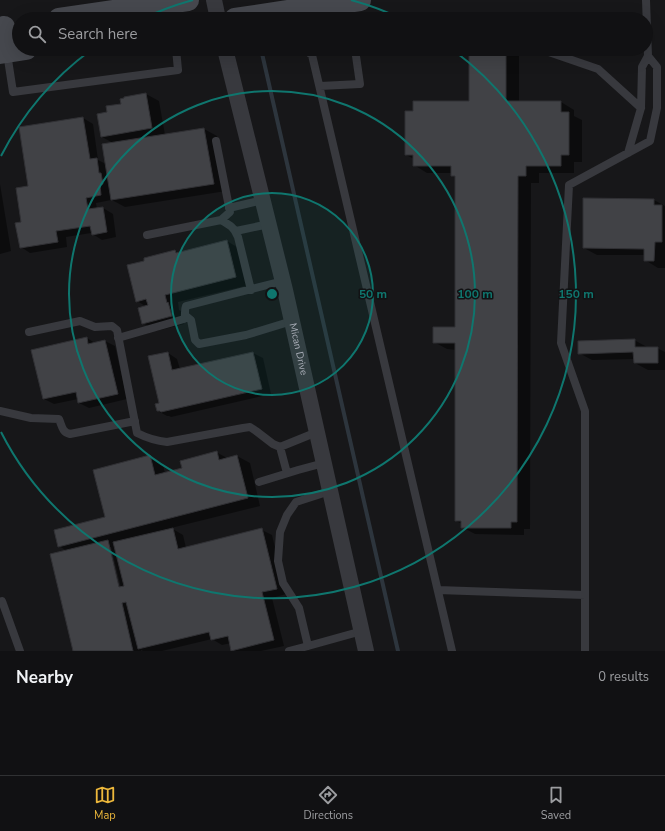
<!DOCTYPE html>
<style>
body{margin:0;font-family:"Nunito Sans",sans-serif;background:#1e1f21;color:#f1f3f6}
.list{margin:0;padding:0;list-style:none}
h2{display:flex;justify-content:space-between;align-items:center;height:52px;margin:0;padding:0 16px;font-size:17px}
h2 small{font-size:13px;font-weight:400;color:#9c9da0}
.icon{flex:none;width:22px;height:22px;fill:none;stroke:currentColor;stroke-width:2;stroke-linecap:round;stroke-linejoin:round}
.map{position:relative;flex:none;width:665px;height:651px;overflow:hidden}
.search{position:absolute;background:#111113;box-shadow:0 4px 16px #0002;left:12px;right:12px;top:12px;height:44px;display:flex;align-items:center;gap:10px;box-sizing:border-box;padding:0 14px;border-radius:22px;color:#9c9da0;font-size:15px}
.sheet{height:124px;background:#111113}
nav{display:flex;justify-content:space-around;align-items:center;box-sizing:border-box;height:56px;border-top:1px solid #303133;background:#111113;font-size:11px;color:#9c9da0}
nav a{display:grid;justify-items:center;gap:2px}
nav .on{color:#edb83b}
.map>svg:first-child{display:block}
</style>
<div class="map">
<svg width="665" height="651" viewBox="0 0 665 651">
<rect width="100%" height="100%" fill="#171719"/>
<path fill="#0007" fill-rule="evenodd" d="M470 49H514L519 52V102H561L574 110V116L582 120V162H574V173H539V183H531L530 529H524V535L475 534 462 527V524L456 521V350L447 349 434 342 456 328V177L452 175V173H427L414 165V159L406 155 470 102Z
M146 94 159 101 165 135 204 129 217 136 226 191 125 207 110 199 111 200 96 203 97 209 103 208 113 214 116 237 102 240 91 233 66 237 67 247 30 253 21 247 22 223 30 187 83 118 93 124 98 160 106 164 113 143 102 137 98 114 108 113 122 104Z
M0 184 11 251 0 254Z
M584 199 654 200 665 206V268H658L645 260V255H597L584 248Z
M227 241 240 249 249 285 178 302 179 310 181 311 184 324 156 331 143 323 147 307 137 301 145 262 175 251 179 253Z
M87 338 95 343 105 341 115 346 127 399 89 408 79 403 78 399 54 404 44 399Z
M634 340 647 347 657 348 665 352V370H648L635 363 634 359 592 360 579 353Z
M168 353 177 359 180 369 253 353 263 358 271 394 171 417 169 416H167L158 411 160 404Z
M216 452 227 458 237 456 250 463 260 506 171 528 183 535 186 548 262 530 272 535 286 594 272 598 284 646 261 651H234L232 650 231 643 222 645 212 639 162 651H143L141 650V651H74L67 551 59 546 106 517 150 456 163 464 165 474 183 469ZM109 547H111L122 592H120Z"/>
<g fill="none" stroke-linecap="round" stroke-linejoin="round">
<path stroke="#2d353d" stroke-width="4" d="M261 49 398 651"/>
</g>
<path fill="#414246" stroke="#313135" d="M469 49H506V101H561V112H569V155H561V166H526V176H518L517 522H511V528H461V521H455V343H433V327H455V176H451V166H413V155H405V111H413V101H469Z
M146 93 152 128 101 137 97 114 107 112 106 106 121 104 120 99 124 98V97Z
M83 117 90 159 97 158 99 173H101L103 184 100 185 101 195 86 198 88 209 103 207 107 232 92 235 90 226 56 231 58 242 20 248 15 223 21 222 16 188 28 186 19 127Z
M204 128 214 184 111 200 102 144Z
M583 198 654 199V205H662V242H655L654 261H644V249L583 248Z
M227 240 236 277 165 295 167 303 168 302 172 316 142 324 138 308 148 305 146 299 136 302 127 265 144 261V258L175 250 176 253Z
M87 337 88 344 105 340 118 394 78 403 76 392 43 399 31 350Z
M635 339V347H658V363H634L633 352 578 354V341Z
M168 352 172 370 253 352 262 389 161 412 160 411H157L155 404 159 403 148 356Z
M217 451 219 460 237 455 248 498 58 547 54 530 105 517 93 470 150 455 155 475 182 468 180 461Z
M173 528 178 549 262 528 277 589 262 592 274 640 231 651 228 636 211 640 209 632 138 649 126 602 122 603 133 651H73L50 554 108 540 119 587 124 586 113 542Z"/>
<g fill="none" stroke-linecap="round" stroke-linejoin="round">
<path stroke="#38393e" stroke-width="8" d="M646 0 648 56
M304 49 312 55 452 651
M540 49 598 69 641 108
M7 53 13 92 178 70 176 49
M320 86 360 84 355 49
M216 141 230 212 221 220
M229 208 263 200
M236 231 269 224
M147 235 221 220C230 225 234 227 238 237L251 290
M186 316 191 320 195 340 199 344 246 335 292 321
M29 332 80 321 95 327 112 326 117 330 137 433C147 438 156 441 167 442L243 428 250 427 256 431 273 444 280 447 317 432
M118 338 184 319C186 315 184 311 186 306L283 281
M0 411 31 418 59 419C62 426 62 432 70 434L135 421
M280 447 287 473
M259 482 298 470 324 463
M330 491 296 502 287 515 280 532 278 561 283 583 292 597 299 608 308 646 362 631
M438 590 585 595
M2 601 20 651
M289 651 308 646
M585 651V411L561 343 569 185 650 141 657 108V67L648 56 642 67 641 108 628 153"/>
<g stroke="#38393e" stroke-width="16">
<path d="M214 0 218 19"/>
<path id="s1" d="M225 49 285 290 366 651"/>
</g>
<path stroke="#46484e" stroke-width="22" d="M59 19 188 0
M235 19 360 0
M4 27 7 52
M0 53 26 49"/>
</g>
<circle cx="272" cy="294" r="101" fill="#0f766e" fill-opacity=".12"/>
<g fill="none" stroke="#0f766e" stroke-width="2">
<circle cx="272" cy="294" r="101"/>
<circle cx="272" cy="294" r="203"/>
<path d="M1 156A304 304 0 0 1 91 50M144 18A304 304 0 0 1 193 0M351 0A304 304 0 0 1 400 18M453 50A304 304 0 1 1 1 432"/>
</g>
<g text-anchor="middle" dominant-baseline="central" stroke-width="3" stroke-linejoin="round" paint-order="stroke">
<g font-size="10" fill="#aaaeb8" stroke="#121214">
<text stroke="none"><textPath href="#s1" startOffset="309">Mican Drive</textPath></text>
</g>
</g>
<circle cx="272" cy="294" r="6" fill="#0f766e" stroke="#121214" stroke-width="2"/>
<g font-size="12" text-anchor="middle" font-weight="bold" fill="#0f766e" stroke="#121214" stroke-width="3" stroke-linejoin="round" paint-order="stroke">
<text x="373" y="298">50 m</text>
<text x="475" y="298">100 m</text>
<text x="576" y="298">150 m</text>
</g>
</svg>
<div class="search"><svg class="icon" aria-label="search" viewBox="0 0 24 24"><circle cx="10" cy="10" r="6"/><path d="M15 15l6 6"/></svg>Search here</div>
</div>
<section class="sheet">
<h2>Nearby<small>0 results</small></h2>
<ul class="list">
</ul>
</section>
<nav>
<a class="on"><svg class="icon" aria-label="map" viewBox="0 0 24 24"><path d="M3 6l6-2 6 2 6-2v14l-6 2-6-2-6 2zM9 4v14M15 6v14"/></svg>Map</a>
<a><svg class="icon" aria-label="directions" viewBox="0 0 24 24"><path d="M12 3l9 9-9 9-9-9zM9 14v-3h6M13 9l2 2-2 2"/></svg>Directions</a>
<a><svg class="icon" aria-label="saved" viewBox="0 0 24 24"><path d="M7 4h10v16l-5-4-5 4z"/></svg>Saved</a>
</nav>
